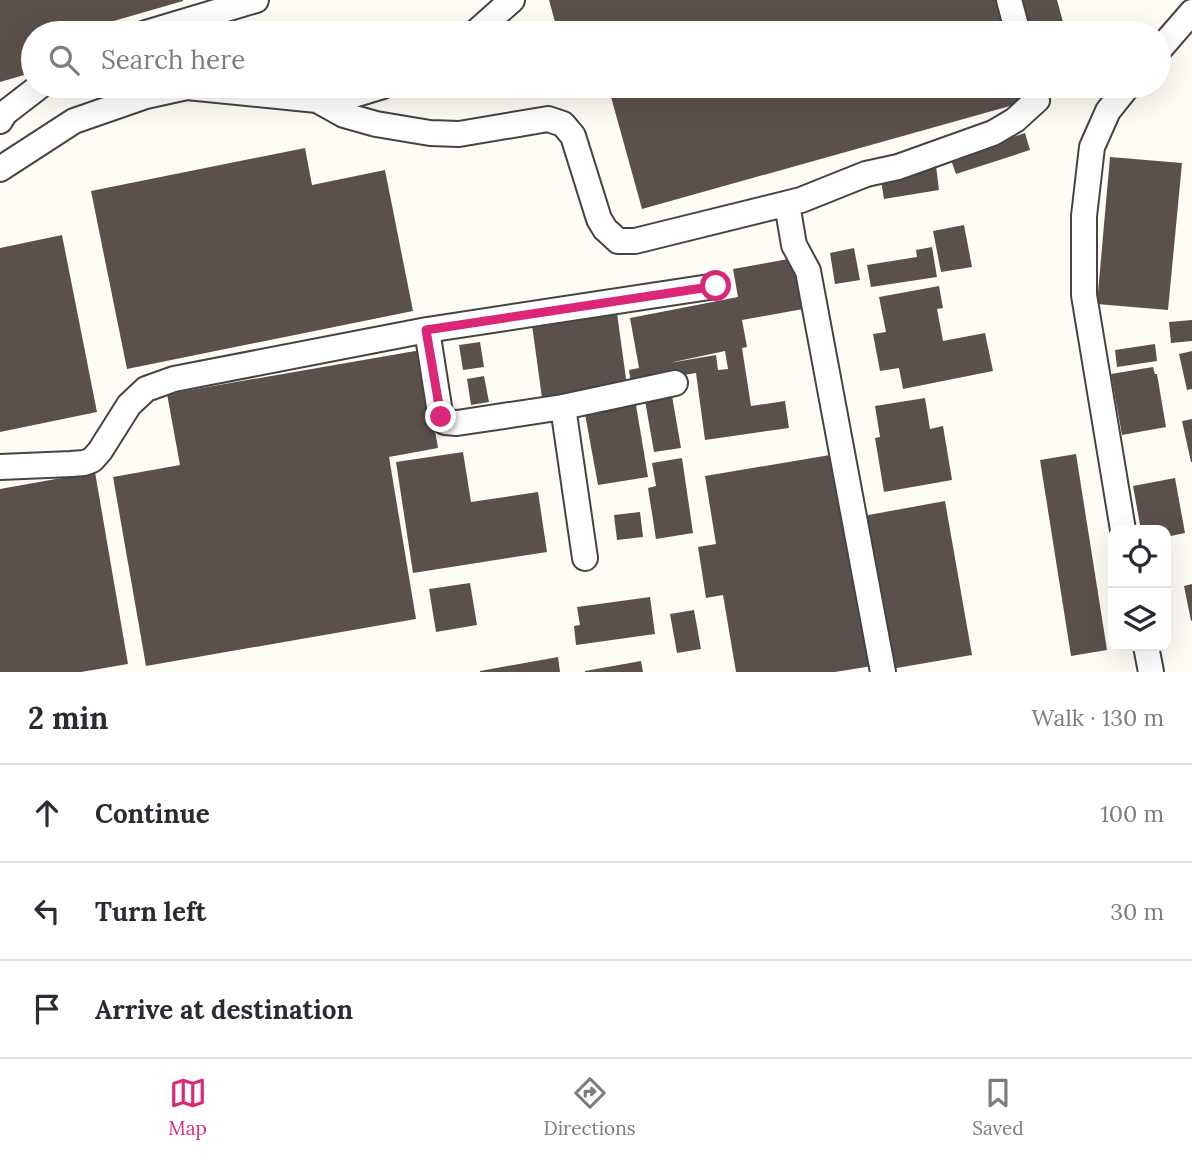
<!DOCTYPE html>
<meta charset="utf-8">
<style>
body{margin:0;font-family:Lora,serif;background:#f2f2f3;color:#2b2b33}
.controls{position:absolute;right:21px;bottom:21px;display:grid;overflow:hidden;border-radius:14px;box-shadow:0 7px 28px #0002}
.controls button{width:63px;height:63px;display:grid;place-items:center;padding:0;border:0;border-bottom:2px solid #e1e1e2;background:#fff;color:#2b2b33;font:35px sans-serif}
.stop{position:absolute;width:21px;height:21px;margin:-16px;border:5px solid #db2777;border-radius:50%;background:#fff}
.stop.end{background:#db2777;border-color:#fff;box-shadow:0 2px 7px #0008}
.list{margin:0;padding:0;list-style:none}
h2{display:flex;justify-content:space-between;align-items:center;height:91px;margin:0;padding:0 28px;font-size:30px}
h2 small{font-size:23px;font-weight:400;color:#7c7c81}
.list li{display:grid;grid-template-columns:46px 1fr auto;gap:21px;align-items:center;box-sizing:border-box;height:98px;padding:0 28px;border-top:2px solid #e1e1e2}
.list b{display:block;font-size:26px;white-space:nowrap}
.list em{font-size:23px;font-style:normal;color:#7c7c81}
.icon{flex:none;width:38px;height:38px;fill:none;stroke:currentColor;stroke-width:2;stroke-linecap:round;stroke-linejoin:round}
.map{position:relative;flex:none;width:1192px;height:672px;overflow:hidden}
.search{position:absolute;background:#fff;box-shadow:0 7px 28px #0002;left:21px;right:21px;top:21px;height:77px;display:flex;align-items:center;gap:18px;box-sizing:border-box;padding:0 24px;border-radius:38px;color:#7c7c81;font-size:26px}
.sheet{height:385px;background:#fff}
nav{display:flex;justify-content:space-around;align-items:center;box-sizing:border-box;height:98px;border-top:2px solid #e1e1e2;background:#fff;font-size:19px;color:#7c7c81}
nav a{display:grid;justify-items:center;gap:4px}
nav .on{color:#db2777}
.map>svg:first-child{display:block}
</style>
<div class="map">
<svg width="1192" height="672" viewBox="0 0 1192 672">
<rect width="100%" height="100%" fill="#fffcf5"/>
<path fill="#5b514c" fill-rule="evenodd" d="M0 0H183V1L72 33H33V45L23 48 31 73 0 82Z
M549 0H1000L1009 33H558Z
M1018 0H1057L1066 33H1027Z
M608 86H1023L1028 101 642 209Z
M1025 133 1030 150 956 174 950 157Z
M305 148 312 185 385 170 413 311 127 369 91 191Z
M1110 157 1182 163 1168 310 1097 304Z
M936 166 939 190 884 199 880 175Z
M964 225 972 267 941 272 933 231Z
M62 235 97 412 0 432V248Z
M932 247 937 277 871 287 867 265 917 257 916 250Z
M854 248 860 280 835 284 830 253Z
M794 258 803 309 742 320 747 347 742 348 751 406 785 401 789 428 705 440 696 373 631 384 629 370 639 368 630 318 738 297 733 269ZM725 351 728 369 718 370 716 355 669 363Z
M939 286 943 308 937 309 943 341 985 333 993 371 903 389 899 368 880 371 873 334 886 332 879 297Z
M617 313 627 386 542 398 532 325Z
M1192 320V341L1171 343 1169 322Z
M480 342 484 367 463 370 459 345Z
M1155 344 1157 361 1117 367 1115 350Z
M421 350 438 448 389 457 416 619 146 666 113 477 180 465 167 394Z
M1192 351V389L1187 390 1179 354Z
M1153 367 1155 374H1157L1166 427 1122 435 1111 374Z
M484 376 489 402 471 405 467 379Z
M671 390 681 448 654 452 644 395Z
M925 398 930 429 943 426 952 480 884 492 875 438 880 437 875 406Z
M636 405 648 477 598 485 585 414Z
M1192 419V462H1191L1182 421Z
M463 452 471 502 538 492 547 552 413 573 396 462Z
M836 454 872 666 835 672H736L723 595 706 598 698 547 716 544 705 476Z
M1076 454 1107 650 1071 656 1040 460Z
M682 458 693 533 656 539 648 488 656 486 652 463Z
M95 472 128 664 81 672H0V489Z
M1175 478 1185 533 1166 537V530H1141L1133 486Z
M945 501 972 655 891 669 863 516Z
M640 512 643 537 617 540 614 515Z
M470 583 477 625 436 632 429 589Z
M1192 584V620L1191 621 1184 586Z
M650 597 655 634 576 645 574 626 580 625 577 607Z
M694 610 701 649 677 653 670 614Z
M558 657 560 672H480V671Z
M641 661 643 672H585V671Z"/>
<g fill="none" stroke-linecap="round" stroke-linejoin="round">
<g stroke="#444" stroke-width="28">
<path id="minor" d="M1009 0 1018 33
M146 33 256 0
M475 33 512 0
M1159 50 1192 12
M317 100 344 115 376 124 430 133 459 134 548 119 563 124 573 136 599 219 605 229 618 241H635L801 200 866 174 898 167 993 133 1015 120 1037 100 1033 86
M0 121 5 113 40 86
M0 169 74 121 146 96 187 87 317 100 350 96 383 86
M787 204 794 245 808 271 883 672
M427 330 440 413 445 422 457 423 563 407 585 558
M563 407 675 383
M0 467 71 464 84 463 92 460 100 451 129 405 146 389 174 379 427 330 716 286
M1123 530 1084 295V216L1092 147 1108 111 1128 86
M1146 646 1151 672"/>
</g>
<use href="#minor" stroke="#fff" stroke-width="24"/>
</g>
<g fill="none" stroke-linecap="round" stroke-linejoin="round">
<path stroke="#db2777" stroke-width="9" d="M441 417 426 330 716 286"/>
</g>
</svg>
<div class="controls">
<button><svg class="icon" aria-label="locate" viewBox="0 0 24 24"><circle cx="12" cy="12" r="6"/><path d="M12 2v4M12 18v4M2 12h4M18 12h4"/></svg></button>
<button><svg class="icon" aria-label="layers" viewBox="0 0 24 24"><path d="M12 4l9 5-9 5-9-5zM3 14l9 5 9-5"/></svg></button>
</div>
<div class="stop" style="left:716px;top:286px"></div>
<div class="stop end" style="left:441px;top:417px"></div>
<div class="search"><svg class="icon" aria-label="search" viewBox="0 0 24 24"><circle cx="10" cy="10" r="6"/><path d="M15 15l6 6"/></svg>Search here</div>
</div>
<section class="sheet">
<h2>2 min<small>Walk · 130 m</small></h2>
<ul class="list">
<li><svg class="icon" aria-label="ahead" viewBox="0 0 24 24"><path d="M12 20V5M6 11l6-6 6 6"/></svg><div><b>Continue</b></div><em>100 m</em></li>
<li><svg class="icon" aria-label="left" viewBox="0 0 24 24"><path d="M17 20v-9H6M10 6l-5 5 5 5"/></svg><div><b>Turn left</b></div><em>30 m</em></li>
<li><svg class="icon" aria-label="arrive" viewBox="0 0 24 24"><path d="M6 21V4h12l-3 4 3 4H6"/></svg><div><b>Arrive at destination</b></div></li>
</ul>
</section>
<nav>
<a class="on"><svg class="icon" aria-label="map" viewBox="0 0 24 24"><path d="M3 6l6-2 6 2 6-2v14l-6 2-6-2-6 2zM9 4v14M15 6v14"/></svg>Map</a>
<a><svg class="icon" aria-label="directions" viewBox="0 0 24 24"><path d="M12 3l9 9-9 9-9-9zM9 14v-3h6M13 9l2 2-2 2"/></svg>Directions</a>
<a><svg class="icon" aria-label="saved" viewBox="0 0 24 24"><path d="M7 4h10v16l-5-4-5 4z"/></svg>Saved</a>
</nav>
